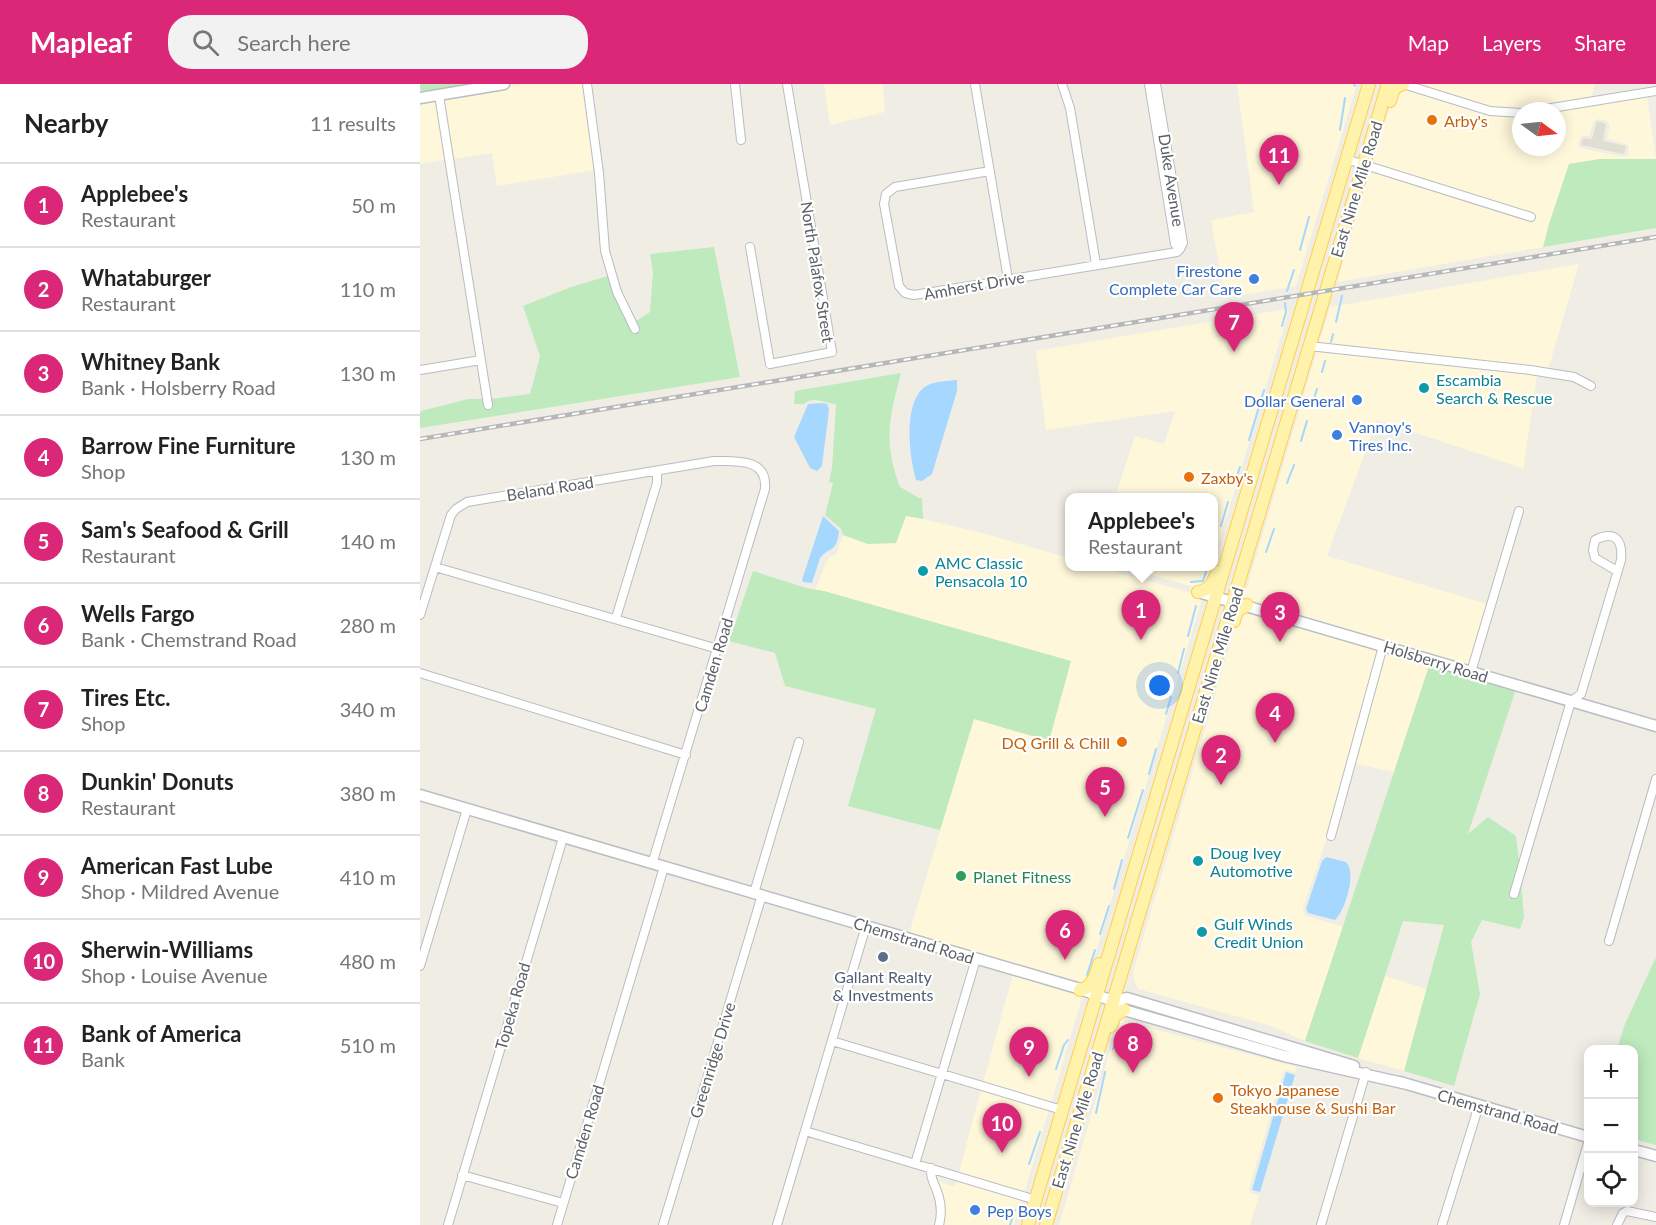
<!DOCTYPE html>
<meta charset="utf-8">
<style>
body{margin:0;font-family:Lato,sans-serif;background:#f2f2f2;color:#222}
.controls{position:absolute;right:18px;bottom:18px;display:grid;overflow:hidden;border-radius:12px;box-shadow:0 3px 15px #0003}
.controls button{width:54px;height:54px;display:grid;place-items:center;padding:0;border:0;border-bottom:2px solid #e0e0e0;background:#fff;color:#222;font:30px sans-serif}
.compass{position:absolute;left:1092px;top:18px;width:54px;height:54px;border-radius:50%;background:#fff;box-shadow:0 3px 15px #0003;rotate:105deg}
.you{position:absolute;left:740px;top:602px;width:21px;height:21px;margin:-15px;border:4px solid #fff;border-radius:50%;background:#1a73e8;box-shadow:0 0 0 9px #1a73e833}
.badge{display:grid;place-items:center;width:39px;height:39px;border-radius:50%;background:#db2777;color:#fff;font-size:20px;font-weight:700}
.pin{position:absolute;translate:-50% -50px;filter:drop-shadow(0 2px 3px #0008)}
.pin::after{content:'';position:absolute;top:32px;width:21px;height:18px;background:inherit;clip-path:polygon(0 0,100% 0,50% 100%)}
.popup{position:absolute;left:645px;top:409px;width:153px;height:78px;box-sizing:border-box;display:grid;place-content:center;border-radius:12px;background:#fff;filter:drop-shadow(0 2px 4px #0005);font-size:20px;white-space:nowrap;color:#767676}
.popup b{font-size:22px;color:#222}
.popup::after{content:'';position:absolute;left:50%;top:100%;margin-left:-12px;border:12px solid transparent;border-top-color:#fff}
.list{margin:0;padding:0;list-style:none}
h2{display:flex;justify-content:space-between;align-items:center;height:78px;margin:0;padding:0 24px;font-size:26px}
h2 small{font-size:20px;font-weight:400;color:#767676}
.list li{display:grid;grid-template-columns:39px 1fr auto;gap:18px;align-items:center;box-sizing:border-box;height:84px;padding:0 24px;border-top:2px solid #e0e0e0}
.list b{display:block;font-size:22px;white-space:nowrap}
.list p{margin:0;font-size:20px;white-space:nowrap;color:#767676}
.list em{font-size:20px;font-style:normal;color:#767676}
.icon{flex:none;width:33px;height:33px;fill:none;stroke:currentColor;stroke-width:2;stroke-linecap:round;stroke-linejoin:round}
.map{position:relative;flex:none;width:1236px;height:1141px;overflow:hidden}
header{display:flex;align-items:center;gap:36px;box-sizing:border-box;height:84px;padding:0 30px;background:#db2777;color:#fff}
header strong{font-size:28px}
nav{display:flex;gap:33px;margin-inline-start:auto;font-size:21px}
.search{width:420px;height:54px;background:#f2f2f2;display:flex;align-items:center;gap:15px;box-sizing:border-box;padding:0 21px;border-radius:24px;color:#767676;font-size:22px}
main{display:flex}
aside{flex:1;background:#fff}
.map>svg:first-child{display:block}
</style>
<header>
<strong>Mapleaf</strong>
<div class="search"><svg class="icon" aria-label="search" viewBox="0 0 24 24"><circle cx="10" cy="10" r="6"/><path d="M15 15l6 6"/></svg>Search here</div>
<nav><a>Map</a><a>Layers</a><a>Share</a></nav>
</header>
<main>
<aside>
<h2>Nearby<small>11 results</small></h2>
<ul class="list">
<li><span class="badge">1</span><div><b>Applebee's</b><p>Restaurant</p></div><em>50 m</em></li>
<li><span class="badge">2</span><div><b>Whataburger</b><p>Restaurant</p></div><em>110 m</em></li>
<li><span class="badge">3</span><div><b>Whitney Bank</b><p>Bank · Holsberry Road</p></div><em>130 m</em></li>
<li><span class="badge">4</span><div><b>Barrow Fine Furniture</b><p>Shop</p></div><em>130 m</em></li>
<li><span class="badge">5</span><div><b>Sam's Seafood &amp; Grill</b><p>Restaurant</p></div><em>140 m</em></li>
<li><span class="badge">6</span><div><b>Wells Fargo</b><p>Bank · Chemstrand Road</p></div><em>280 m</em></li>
<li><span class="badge">7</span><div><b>Tires Etc.</b><p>Shop</p></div><em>340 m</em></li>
<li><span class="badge">8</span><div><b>Dunkin' Donuts</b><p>Restaurant</p></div><em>380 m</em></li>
<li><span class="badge">9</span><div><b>American Fast Lube</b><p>Shop · Mildred Avenue</p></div><em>410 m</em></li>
<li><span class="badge">10</span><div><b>Sherwin-Williams</b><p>Shop · Louise Avenue</p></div><em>480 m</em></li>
<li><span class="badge">11</span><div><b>Bank of America</b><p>Bank</p></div><em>510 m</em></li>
</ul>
</aside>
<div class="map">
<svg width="1236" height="1141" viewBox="0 0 1236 1141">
<rect width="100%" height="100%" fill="#f0eee4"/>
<path fill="#fff7da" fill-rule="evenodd" d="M105 0H163L175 86 77 102 72 69 32 75 23 14Z
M404 0H463L465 28 410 41Z
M817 0H937L876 202 805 214 791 136 834 128Z
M995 0H1175L1171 14 1098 26 1071 24Z
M979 6H990L1069 31 1101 32V63H1137V27L1227 12 1236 75H1180L1149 80 1129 140 1123 163 917 198 950 86 1113 137 1115 131 952 80 974 10ZM1178 35 1187 37 1190 41 1187 55 1207 60 1209 63 1208 71 1204 73 1161 64 1158 61 1160 53 1163 51 1169 52 1174 37Z
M15 15 25 76 0 80V18Z
M1159 180 1128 286 899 259 910 223Z
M866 225 869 226 793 478V414L695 413 715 352 744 360 755 327 626 346 616 267Z
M897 266 1117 291 1103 387 1102 384 957 336 907 472 1067 520 1048 583 823 517Z
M486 431 562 449 649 474V482L678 483 783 512 665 904 489 850 554 634 651 577 395 506 406 479 410 472 416 471 423 451 448 460Z
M703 483H792L785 506Z
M821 523 959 564 907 754 883 824 884 831 924 843 885 957 848 941 718 905 714 896 713 888Z
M966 566 1010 579 974 688 936 680Z
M593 890 663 910 631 1019 563 999Z
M965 892 1007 905 984 987 938 974Z
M699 936 877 983 875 988 867 986 863 988 829 1105 831 1109 839 1111 830 1141H639Z
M561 1005 629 1026 604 1109 539 1089Z
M537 1096 602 1115 594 1141H523L525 1126 523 1115 517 1097 534 1103Z"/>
<path fill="#e0ddd3" d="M1177 37 1186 40 1183 57 1206 62 1204 70 1161 61 1163 54 1172 55Z"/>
<path fill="#beeabe" d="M0 0H44V3L1 11Z
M1180 75H1236V144L1123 163 1129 140 1149 80Z
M294 163 320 293 0 344V328L5 326 48 315H63L65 325H72L71 315 110 310 120 272 103 222 151 203 188 192 202 228 213 250 220 247 213 234 216 237 230 228 233 188 230 170Z
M481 289C469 334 463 358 480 403L499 414H502L503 435 486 432 476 459 448 460 423 451 421 445 405 431 413 399 409 398 412 384 416 320C406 320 394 311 384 320H374L375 307Z
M333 487 386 504 404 507 651 577 629 657 554 635 520 746 428 722 456 625 365 602 355 569 309 557Z
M1010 579 1096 605 1048 750 1068 733 1096 752 1099 777 1089 812 1096 815 1101 799 1104 833 1100 845 1062 836 1051 858 1060 910 1034 1002 984 987 1024 841 983 837 938 974 885 957Z
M1235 875H1236V1061L1214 1055V966L1197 965 1205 940Z"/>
<path fill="#a5d7ff" d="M537 296V307L512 390 502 397 496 396C489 373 482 314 508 301 516 297 528 297 537 296Z
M402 319 407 320 409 326 402 382 397 387 390 384 374 353 388 320Z
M403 432 419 447C417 469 410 462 400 474L392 499 383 498 382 496Z
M906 773 926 778C937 789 925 827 915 836L888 829 886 825 902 777Z
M866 988 875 991 840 1108 832 1106Z"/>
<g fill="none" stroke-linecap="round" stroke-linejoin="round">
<path stroke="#a5d7ff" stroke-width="2" d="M934 0 935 2
M920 46 925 14
M880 166 889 133
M867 207 874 186
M916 238 922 212
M862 242 866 228 865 219
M911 258 913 250
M902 288 905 277
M893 318 897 305
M829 356 844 306
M881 357 887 337
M816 395 820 383
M867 399 874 381
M801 442 808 418
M846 468 854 445
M771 498 783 497 788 482
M768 552 776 522
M758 589 764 565
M746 630 751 613
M729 690 736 665
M708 754 723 706
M694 805 702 776
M680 850 689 822
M667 891 675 866
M693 965 697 955
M636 985 644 961 648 956
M676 1029 685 988
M609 1080 620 1048
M590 1141 595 1126"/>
<g stroke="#b9bcc2" stroke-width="10">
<path id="street" d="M167 0 179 89 185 167 197 208 215 245
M315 0 321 56
M555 0 588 195
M642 0 650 24 676 180
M729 0 755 160 760 165
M736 0 763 159 760 165
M983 0 1070 27 1101 29
M19 11 68 321
M1113 27 1236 7
M926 75 1111 133
M570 87 475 103 466 110 464 120 479 202 485 209 494 211 757 168 760 165
M330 163 350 280 412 268 367 0
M889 262 1110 286 1154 293 1171 302
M0 286 61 276
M15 483 298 565
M0 531 31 431 36 425 47 418 294 377C316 377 348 374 345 405L232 780
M196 534 237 399V387
M1051 588 1099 427
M0 589 266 671
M911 752 963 562
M334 809 379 658
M1094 810 1151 617 1161 610 1201 476C1203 456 1195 446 1175 456L1173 466 1175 474 1197 487
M1189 857 1236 695
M0 882 47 725
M412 957 642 1026
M385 1047 616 1116
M495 1080 556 875
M511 1084C510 1094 514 1099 517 1107 521 1118 522 1130 519 1141
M42 1091 143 1119
M28 1141 143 754
M137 1141 244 783
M243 1141 342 811
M357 1141 446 842
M901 1141 946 988
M1022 1141 1059 1021
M1144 1141 1168 1059
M1197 1141 1203 1129 1207 1127 1236 1133"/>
</g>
<g stroke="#babec4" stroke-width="13">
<path id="secondary" d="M0 14 84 0
M778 508 1236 642
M0 711 657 904 693 917 704 926 864 972 987 1000
M693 917 707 914 934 982
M980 998 1168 1053
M1214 1066 1236 1072"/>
</g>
<g stroke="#ffcf4e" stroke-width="14">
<path id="primary" d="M970 17 974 4 983 0
M778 508C790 506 793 499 797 488
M814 537 817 527 827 521
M660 906C672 904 676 891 679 880
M691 942 695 931 704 926
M608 1141 949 0
M626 1141 968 0"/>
</g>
<use href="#street" stroke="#fff" stroke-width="8"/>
<use href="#secondary" stroke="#fff" stroke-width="10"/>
<use href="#primary" stroke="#fff2aa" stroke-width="12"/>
<g stroke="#b6b7b8" stroke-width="4.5">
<path id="rail" d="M0 355 1236 153"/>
</g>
<use href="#rail" stroke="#fff" stroke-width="2" stroke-dasharray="7" stroke-linecap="butt"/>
</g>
<g fill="#e8710a" stroke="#fff" stroke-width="2">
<circle cx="1012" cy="36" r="6"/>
<circle cx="769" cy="393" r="6"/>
<circle cx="702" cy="658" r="6"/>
<circle cx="798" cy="1014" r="6"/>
</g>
<g fill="#3f7fe0" stroke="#fff" stroke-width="2">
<circle cx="834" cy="195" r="6"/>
<circle cx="937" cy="316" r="6"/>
<circle cx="917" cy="351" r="6"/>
<circle cx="555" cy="1126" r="6"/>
</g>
<g fill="#0f9aa8" stroke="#fff" stroke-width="2">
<circle cx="1004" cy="304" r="6"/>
<circle cx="503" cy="487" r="6"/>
<circle cx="778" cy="777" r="6"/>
<circle cx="782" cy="848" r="6"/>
</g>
<circle fill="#2e9e5b" stroke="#fff" stroke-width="2" cx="541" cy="792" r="6"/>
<circle fill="#5c6f8a" stroke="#fff" stroke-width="2" cx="463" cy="873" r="6"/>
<g text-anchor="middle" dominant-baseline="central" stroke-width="4.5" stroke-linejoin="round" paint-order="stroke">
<g font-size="16" fill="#c56008" stroke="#fff" text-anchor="start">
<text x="1024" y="36">Arby's</text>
<text x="781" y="393">Zaxby's</text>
<text x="690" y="658" text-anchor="end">DQ Grill &amp; Chill</text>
<text x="810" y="1005">Tokyo Japanese<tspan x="810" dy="18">Steakhouse &amp; Sushi Bar</tspan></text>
</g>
<g font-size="16" fill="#5c6167" stroke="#fff">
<text transform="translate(752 96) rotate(81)">Duke Avenue</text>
<text transform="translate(936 105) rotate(-73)">East Nine Mile Road</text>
<text transform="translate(398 188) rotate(81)">North Palafox Street</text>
<text transform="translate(554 201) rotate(-10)">Amherst Drive</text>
<text transform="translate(130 404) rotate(-9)">Beland Road</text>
<text transform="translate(797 571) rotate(-73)">East Nine Mile Road</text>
<text transform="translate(1016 577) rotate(17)">Holsberry Road</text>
<text transform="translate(293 581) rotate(-73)">Camden Road</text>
<text transform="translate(494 856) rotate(17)">Chemstrand Road</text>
<text transform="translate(92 922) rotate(-74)">Topeka Road</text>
<text transform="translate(292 976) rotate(-73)">Greenridge Drive</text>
<text transform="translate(1078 1027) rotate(16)">Chemstrand Road</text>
<text transform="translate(657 1036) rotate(-73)">East Nine Mile Road</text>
<text transform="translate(164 1048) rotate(-73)">Camden Road</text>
</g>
<g font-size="16" fill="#366cbe" stroke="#fff" text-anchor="end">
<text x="822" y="186">Firestone<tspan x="822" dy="18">Complete Car Care</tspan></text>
<text x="925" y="316">Dollar General</text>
<text x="929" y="342" text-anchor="start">Vannoy's<tspan x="929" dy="18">Tires Inc.</tspan></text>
<text x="567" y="1126" text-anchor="start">Pep Boys</text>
</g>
<g font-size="16" fill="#0d838f" stroke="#fff" text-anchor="start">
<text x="1016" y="295">Escambia<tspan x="1016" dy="18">Search &amp; Rescue</tspan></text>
<text x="515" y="478">AMC Classic<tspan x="515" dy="18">Pensacola 10</tspan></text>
<text x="790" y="768">Doug Ivey<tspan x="790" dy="18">Automotive</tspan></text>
<text x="794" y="839">Gulf Winds<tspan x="794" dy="18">Credit Union</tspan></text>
</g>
<g font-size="16" fill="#27864d" stroke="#fff" text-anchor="start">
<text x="553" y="792">Planet Fitness</text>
</g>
<g font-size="16" fill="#4e5e75" stroke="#fff">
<text x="463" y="892">Gallant Realty<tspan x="463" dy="18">&amp; Investments</tspan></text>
</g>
</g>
</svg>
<div class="controls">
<button>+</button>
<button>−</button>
<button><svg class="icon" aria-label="locate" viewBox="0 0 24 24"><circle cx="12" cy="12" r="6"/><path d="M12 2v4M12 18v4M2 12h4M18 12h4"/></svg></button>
</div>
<svg class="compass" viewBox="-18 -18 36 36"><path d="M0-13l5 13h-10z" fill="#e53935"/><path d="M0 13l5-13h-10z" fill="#767676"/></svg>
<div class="you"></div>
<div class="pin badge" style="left:721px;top:556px">1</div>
<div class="popup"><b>Applebee's</b>Restaurant</div>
<div class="pin badge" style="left:801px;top:701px">2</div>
<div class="pin badge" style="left:860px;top:558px">3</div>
<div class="pin badge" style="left:855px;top:659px">4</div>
<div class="pin badge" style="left:685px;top:733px">5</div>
<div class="pin badge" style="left:645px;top:876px">6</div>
<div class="pin badge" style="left:814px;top:268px">7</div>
<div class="pin badge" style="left:713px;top:989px">8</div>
<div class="pin badge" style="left:609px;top:993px">9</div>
<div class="pin badge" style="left:582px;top:1069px">10</div>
<div class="pin badge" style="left:859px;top:101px">11</div>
</div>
</main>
